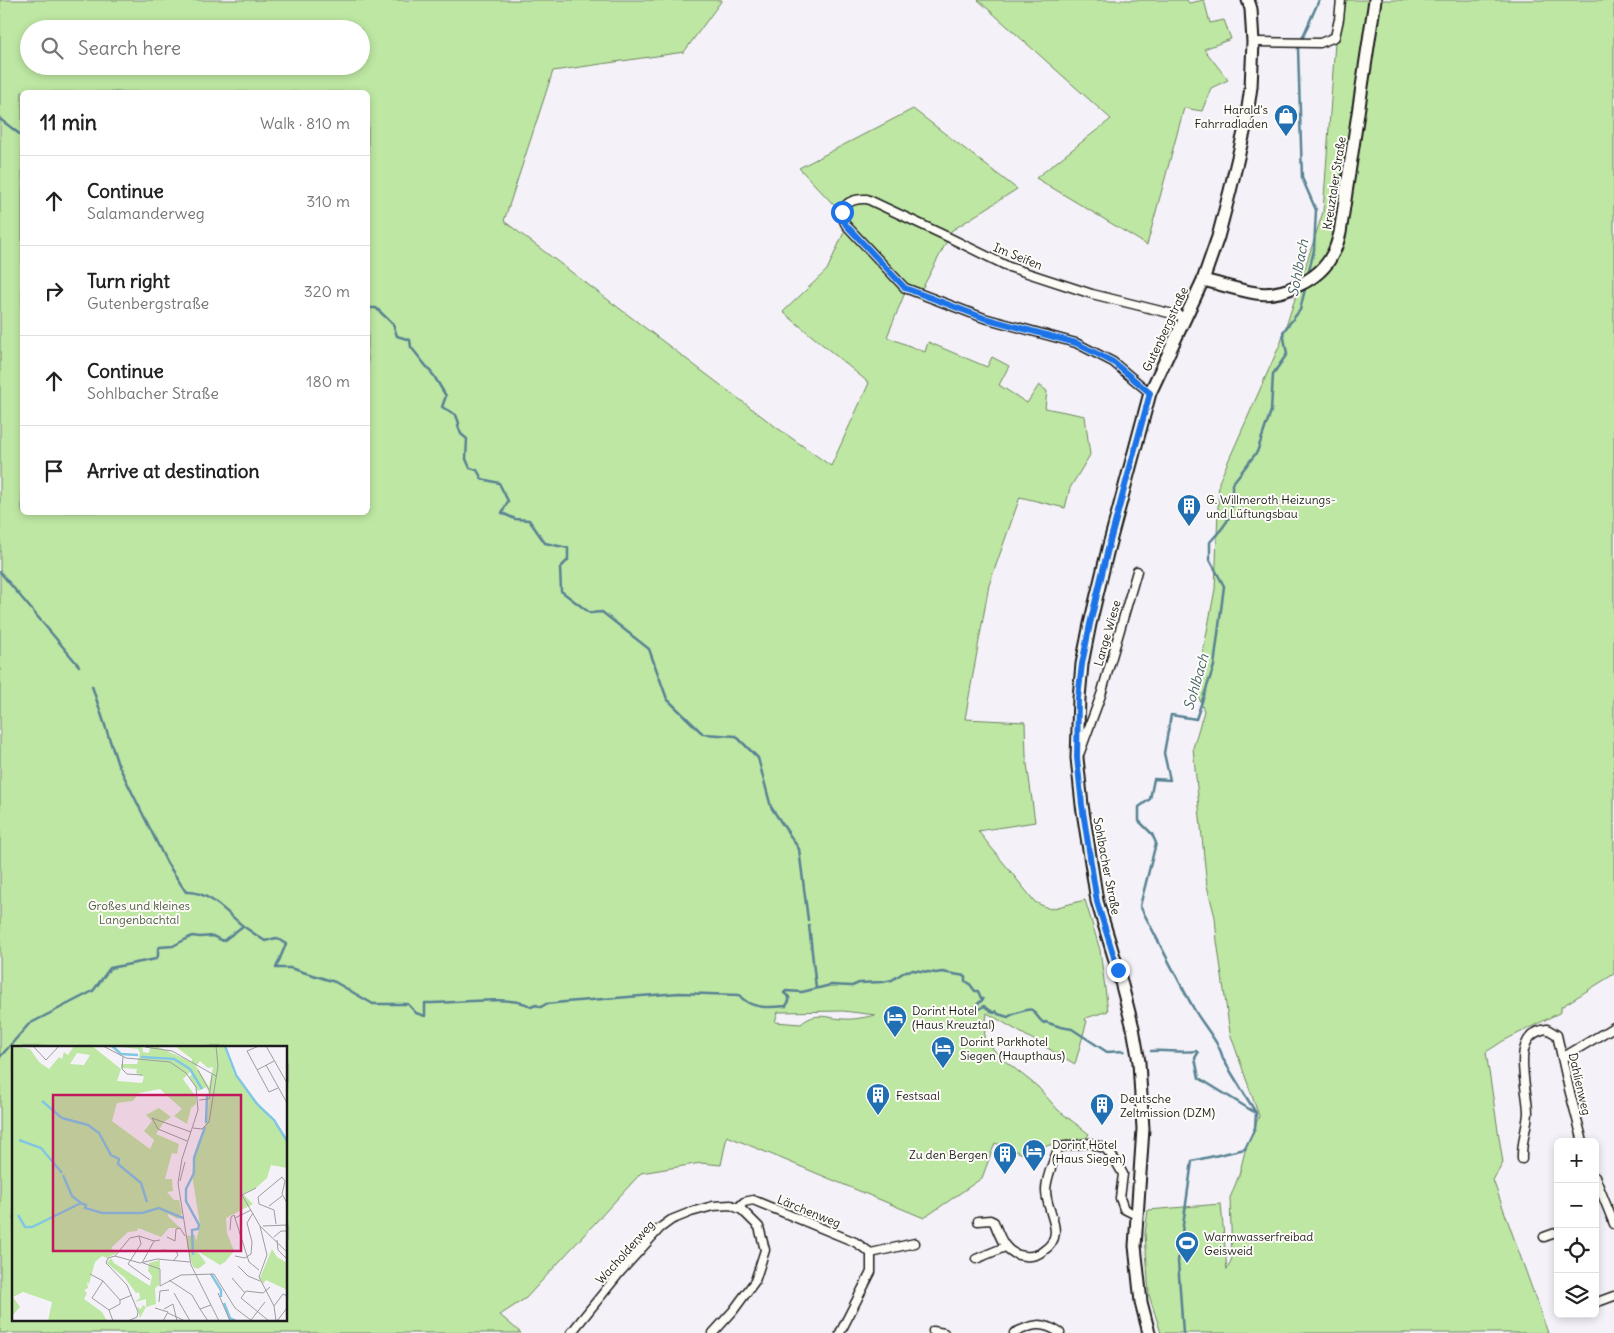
<!DOCTYPE html>
<meta charset="utf-8">
<style>
body{margin:0;font-family:Delius,sans-serif;background:#f2f2f2;color:#222}
.controls{position:absolute;right:15px;bottom:15px;display:grid;overflow:hidden;border-radius:8px;box-shadow:0 2px 8px #0003}
.controls button{width:45px;height:45px;display:grid;place-items:center;padding:0;border:0;border-bottom:1px solid #e0e0e0;background:#fff;color:#222;font:25px sans-serif}
.stop{position:absolute;width:15px;height:15px;margin:-11px;border:4px solid #1a73e8;border-radius:50%;background:#fff}
.stop.end{background:#1a73e8;border-color:#fff;box-shadow:0 1px 5px #0008}
.list{margin:0;padding:0;list-style:none}
h2{display:flex;justify-content:space-between;align-items:center;height:65px;margin:0;padding:0 20px;font-size:21px}
h2 small{font-size:16px;font-weight:400;color:#767676}
.list li{display:grid;grid-template-columns:32px 1fr auto;gap:15px;align-items:center;box-sizing:border-box;height:90px;padding:0 20px;border-top:1px solid #e0e0e0}
.list b{display:block;font-size:19px;white-space:nowrap}
.list p{margin:0;font-size:16px;white-space:nowrap;color:#767676}
.list em{font-size:16px;font-style:normal;color:#767676}
.icon{flex:none;width:28px;height:28px;fill:none;stroke:currentColor;stroke-width:2;stroke-linecap:round;stroke-linejoin:round}
.map{position:relative;flex:none;width:1614px;height:1333px;overflow:hidden}
.search{position:absolute;background:#fff;box-shadow:0 2px 8px #0003;left:20px;top:20px;width:350px;height:55px;display:flex;align-items:center;gap:12px;box-sizing:border-box;padding:0 18px;border-radius:28px;color:#767676;font-size:19px}
.panel{position:absolute;background:#fff;box-shadow:0 2px 8px #0003;left:20px;top:90px;width:350px;height:425px;border-radius:8px}
.map>svg:first-child{display:block}
</style>
<div class="map">
<svg width="1614" height="1333" viewBox="0 0 1614 1333">
<rect width="100%" height="100%" fill="#f4f2f8"/>
<filter id="ink" filterUnits="userSpaceOnUse"><feTurbulence type="fractalNoise" baseFrequency=".02" numOctaves="2"/><feDisplacementMap in="SourceGraphic" scale="10" xChannelSelector="R" yChannelSelector="G"/><feConvolveMatrix kernelMatrix="1 2 1 2 8 2 1 2 1" color-interpolation-filters="sRGB"/></filter>
<g filter="url(#ink)">
<path fill="#bee7a3" stroke="#6d8260" fill-rule="evenodd" d="M0 0H722L684 52 553 71 504 221 776 427 831 466 869 383 783 312 827 270 849 221 799 168 913 109 1017 189 951 231 947 241 922 289 906 290 887 337 925 352 928 342 987 367 992 357 1009 366 999 385 1027 403 1039 385 1047 391 1045 408 1085 416 1090 455 1070 488 1065 508 1020 497 989 585 965 719 1025 722 1026 756 1035 822 978 831 1035 902 1050 909 1085 900 1100 950 1108 1011 1086 1018 1085 1020 1087 1021 1075 1064 987 1013 984 1038 1000 1057 1038 1087 1058 1110 1089 1134 1085 1140 1036 1147 1023 1154 995 1143 982 1178 924 1218 727 1136 721 1165 701 1163 641 1173 526 1298 500 1315 521 1333H0ZM29 29H361V66H29ZM22 92H368V512H22ZM843 1011 876 1015C866 1017 854 1020 843 1019 826 1018 816 1011 801 1024L775 1022 778 1012ZM14 1047H286V1319H14Z
M978 0H1187L1189 3 1204 0 1210 23 1224 20 1231 39 1204 49 1228 80 1211 88 1202 111 1184 108 1147 245 1036 178 1111 119Z
M1338 0H1614V974L1561 1007V1012L1503 1041 1486 1052 1503 1163 1493 1180 1548 1333H1161L1149 1295 1145 1234 1148 1210 1221 1204 1227 1270 1232 1258 1230 1198 1239 1175 1245 1151 1259 1116 1230 1033 1217 941 1215 917 1207 886 1193 748 1204 711 1196 690 1215 589 1219 482 1281 342 1323 212Z"/>
<g fill="none" stroke-linecap="round" stroke-linejoin="round">
<path stroke="#598293" stroke-width="2.5" d="M0 119 22 136
M1308 275 1314 250 1316 210 1302 178 1298 48 1319 0
M368 308H376L393 324 397 336 410 340 411 347 434 376 446 396 442 407 456 415 459 423 458 426 461 434 467 439 466 459 470 468 477 470 482 479 499 483 508 501 502 513 515 519 529 520 545 543 568 548V560L560 568 561 591 590 613 602 612 649 649 667 699 703 734 736 736 758 758 771 807 799 849 808 920
M0 572 79 666
M92 686 117 762 167 863 186 892C208 890 227 913 243 926
M809 925 816 988
M1151 1051C1166 1050 1181 1053 1196 1051L1198 1053 1195 1058 1199 1078 1254 1112
M0 1057 29 1024 93 991 110 968 156 959 158 956V949L160 947 173 946 192 936 200 937 213 936 223 941 243 926 265 941 276 938 286 944 276 968H290L335 982 373 1004H408L416 1013 425 1016V1003C447 1004 517 994 531 1007L536 1005 541 1007 546 1004 565 1002 679 993 739 995C750 1009 769 1008 786 1006L789 1001V997L784 993 786 991 802 992 831 985 852 986 859 983 883 982 892 980 906 971 913 970 936 973 942 972 965 976V981L969 983 975 991H978L981 998 983 999 975 1007 977 1010 984 1006 994 1013 996 1011 998 1014 1008 1017C1012 1014 1029 1008 1032 1010 1035 1012 1039 1020 1044 1023L1045 1022 1061 1027 1072 1029 1107 1052 1124 1051
M1183 1333 1178 1261 1192 1161 1245 1149 1255 1128 1256 1113 1223 1059C1220 1043 1202 1024 1194 1009 1175 975 1158 940 1140 906L1156 843 1152 834 1139 821V807L1150 799 1154 779 1170 780 1164 753 1171 715 1196 719 1214 666 1224 586 1210 560V542C1232 518 1233 516 1232 484L1257 452 1271 411 1273 374 1287 354 1283 332 1300 310 1306 285"/>
<g stroke="#1c1c1c" stroke-width="11">
<path id="street" d="M1253 42 1320 43 1335 37 1339 19 1341 0
M1150 393 1113 362 1076 343 984 318 905 288 846 225C836 207 849 198 867 199L948 237 1009 267 1092 294 1185 317
M1080 752 1101 695 1137 571
M1562 1058 1614 1027
M1522 1159C1521 1143 1527 1128 1528 1113 1528 1087 1508 1034 1547 1029L1557 1035 1569 1089 1583 1142
M1595 1177 1614 1224
M738 1208 744 1202 753 1200 855 1242 871 1253
M978 1221 990 1220 994 1222C1000 1237 1005 1255 1025 1256 1032 1257 1038 1255 1043 1251 1068 1235 1046 1212 1046 1191 1046 1177 1054 1160 1059 1147L1090 1143 1106 1149 1115 1160 1123 1174 1120 1198 1124 1209 1132 1213H1138
M1544 1237 1558 1232
M976 1259 1005 1247
M1595 1303 1614 1296
M933 1331 944 1333
M571 1333 621 1271 660 1228 671 1220 691 1212 713 1206 731 1205 742 1210 759 1227 765 1250 755 1281 733 1311 713 1333
M840 1333 871 1272V1253L915 1243
M1014 1333C1033 1324 1042 1321 1060 1333"/>
</g>
<g stroke="#1c1c1c" stroke-width="15">
<path id="secondary" d="M1203 280C1220 284 1238 290 1256 293 1282 297 1320 280 1332 255 1336 249 1338 241 1340 233L1375 0
M1149 1333 1141 1302 1135 1246 1143 1129 1139 1062 1133 1028 1118 970 1097 901 1082 805 1077 758 1079 698 1082 664 1090 624 1108 549 1150 393 1203 280 1218 237 1230 191 1245 128 1251 87 1253 42 1251 9 1248 0"/>
</g>
<use href="#street" stroke="#fdfcf7" stroke-width="8"/>
<use href="#secondary" stroke="#fdfcf7" stroke-width="11"/>
</g>
</g>
<g fill="none" stroke-linecap="round" stroke-linejoin="round" filter="url(#ink)">
<path stroke="#1a73e8" stroke-width="6" d="M842 212V218L846 225 905 288 984 318 1076 343 1113 362 1150 393 1108 549 1090 624 1082 664 1078 698 1077 758 1082 805 1097 902 1118 970"/>
</g>
<defs>
<g id="shop-pin" transform="scale(1.25)"><path d="M0 17L-7.5 6A9.5 9.5 0 1 1 7.5 6Z" fill="#1f6fb2" stroke="#fdfcf7"/><path d="M-5-2.5h2.3a2.7 3.5 0 0 1 5.4 0H5L5.5 6h-11ZM-1.5-2.5h3a1.5 2.3 0 0 0-3 0Z" fill="#fff"/></g>
<g id="building-pin" transform="scale(1.25)"><path d="M0 17L-7.5 6A9.5 9.5 0 1 1 7.5 6Z" fill="#1f6fb2" stroke="#fdfcf7"/><path d="M-4-6H4V6H1V3H-1V6H-4ZM-2.5-4.3h1.7v1.8h-1.7ZM.8-4.3h1.7v1.8H.8ZM-2.5-1h1.7V.8h-1.7ZM.8-1h1.7V.8H.8Z" fill="#fff"/></g>
<g id="hotel-pin" transform="scale(1.25)"><path d="M0 17L-7.5 6A9.5 9.5 0 1 1 7.5 6Z" fill="#1f6fb2" stroke="#fdfcf7"/><path d="M-6-4.5h1.5V1H6V5H4.5V3h-9V5H-6ZM-4 0a1.8 1.8 0 1 1 3.6 0ZM.5 0V-2.5h3Q6-2.5 6 0Z" fill="#fff"/></g>
<g id="stadium-pin" transform="scale(1.25)"><path d="M0 17L-7.5 6A9.5 9.5 0 1 1 7.5 6Z" fill="#1f6fb2" stroke="#fdfcf7"/><path d="M0-5a6.5 5 0 1 0 0 10a6.5 5 0 1 0 0-10ZM-3.5-1.8h7v3.6h-7Z" fill="#fff"/></g>
</defs>
<g fill-rule="evenodd">
<use href="#shop-pin" x="1286" y="116"/>
<use href="#building-pin" x="1189" y="506"/>
<use href="#hotel-pin" x="895" y="1017"/>
<use href="#hotel-pin" x="943" y="1048"/>
<use href="#building-pin" x="878" y="1095"/>
<use href="#building-pin" x="1102" y="1105"/>
<use href="#hotel-pin" x="1034" y="1151"/>
<use href="#building-pin" x="1005" y="1154"/>
<use href="#stadium-pin" x="1187" y="1243"/>
</g>
<g text-anchor="middle" dominant-baseline="central" stroke-width="4" stroke-linejoin="round" paint-order="stroke">
<g font-size="12" fill="#1c1c1c" stroke="#fdfcf7" text-anchor="start">
<text x="1268" y="109" text-anchor="end">Harald's<tspan x="1268" dy="14">Fahrradladen</tspan></text>
<text x="1206" y="499">G. Willmeroth Heizungs-<tspan x="1206" dy="14">und Lüftungsbau</tspan></text>
<text x="912" y="1010">Dorint Hotel<tspan x="912" dy="14">(Haus Kreuztal)</tspan></text>
<text x="960" y="1041">Dorint Parkhotel<tspan x="960" dy="14">Siegen (Haupthaus)</tspan></text>
<text x="896" y="1095">Festsaal</text>
<text x="1120" y="1098">Deutsche<tspan x="1120" dy="14">Zeltmission (DZM)</tspan></text>
<text x="1052" y="1144">Dorint Hotel<tspan x="1052" dy="14">(Haus Siegen)</tspan></text>
<text x="988" y="1154" text-anchor="end">Zu den Bergen</text>
<text x="1204" y="1236">Warmwasserfreibad<tspan x="1204" dy="14">Geisweid</tspan></text>
</g>
<g font-size="12" fill="#1c1c1c" stroke="#fdfcf7">
<text transform="translate(1334 183) rotate(-81)">Kreuztaler Straße</text>
<text transform="translate(1018 256) rotate(22)">Im Seifen</text>
<text transform="translate(1165 329) rotate(-65)">Gutenbergstraße</text>
<text transform="translate(1107 633) rotate(-74)">Lange Wiese</text>
<text transform="translate(1107 866) rotate(79)">Sohlbacher Straße</text>
<text transform="translate(1580 1084) rotate(77)">Dahlienweg</text>
<text transform="translate(809 1211) rotate(22)">Lärchenweg</text>
<text transform="translate(625 1252) rotate(-48)">Wacholderweg</text>
</g>
<g font-size="12" fill="#4d5944" stroke="#fdfcf7">
<text x="139" y="905">Großes und kleines<tspan x="139" dy="14">Langenbachtal</tspan></text>
</g>
<g font-size="14" font-style="italic" fill="#45606c" stroke="#fdfcf7">
<text transform="translate(1298 268) rotate(-79)">Sohlbach</text>
<text transform="translate(1196 682) rotate(-74)">Sohlbach</text>
</g>
</g>
<g transform="translate(12 1046)">
<rect width="275" height="275" fill="#f4f2f8"/>
<path d="M0 0 18 3 27 16 37 23 47 11 50 13 52 6 56 9 62 0H80L109 23 105 35 130 37 132 31 124 27 125 23 109 22V18H125L128 7 126 3 100 0H130L131 6 137 7 138 1H146L180 16V13L163 0H212L222 28 275 92V122L259 119 255 132 244 142 231 148 241 158 214 172 215 187 222 205 213 216 208 219 185 205 194 217 186 223 181 221 175 200V190L183 189 184 195 188 179 180 129 183 105 195 74 197 49 195 41 186 45 177 31 181 27 179 25 171 33 184 51V58L179 62 175 78 162 70 170 63 148 43 127 47 121 55 105 57 100 75 138 103 142 94 132 85 140 75 134 69 147 62 159 71 152 76 144 88 167 98 165 108 160 107 153 133H160L161 145 155 146 162 154H167L170 167 166 173 156 168V170L168 182H157L149 191 126 182 125 185 116 186 99 202 105 207 95 212 90 210 83 216 77 238 75 236 76 242 72 244 75 247 72 253 90 266 95 275H36L40 256 11 246 1 251 8 261 0 270ZM65 7 78 9 72 19 58 18ZM188 15 196 22 201 21 197 41 184 20ZM260 203 265 211 275 217V244L254 234 251 238 248 232ZM99 212 102 217 138 240 140 230 136 225 137 217 148 214 147 239 143 242 144 258 134 261 128 272 125 261 129 263 131 259 134 261V253L123 256 128 252 127 246 124 247 113 232 95 217Z" fill="#bee7a3" fill-rule="evenodd"/>
<path fill="none" stroke="#82c6e3" stroke-width="2.5" d="M100 0 109 8 126 9M213 0 224 29 245 58 262 74 275 95M129 11 162 13 178 23 190 43M30 55 50 72 76 79 87 87 99 109 107 113 106 118 129 137 135 156M194 77 195 49M7 94 29 102 50 127M51 129 60 150 69 157M6 169 13 181H20L69 157 74 159 73 162 90 167H130L147 162 171 172M181 209 180 184 186 183 187 179 174 155V143L182 127V112L193 81M199 228 209 244V251M212 257 218 272 224 275"/>
<path fill="none" stroke="#9e9ca0" stroke-width="1" d="M21 0 34 14 47 0M91 0 114 12 158 16 174 27 184 41 186 64 170 113 166 137 179 219 207 275M247 0 235 5 257 46 266 42M254 0 275 37M133 1 160 5 204 30M111 11 110 23 115 28 130 29M254 19 275 57M186 24 197 44M245 24 262 15M187 54 197 53 200 29M140 72 146 83 175 95M140 72 179 86M181 82 190 83 197 76 206 20 204 0M168 135 173 116M244 142 230 149 248 180 275 206M257 160 270 150M222 169 237 216 247 224M223 172 239 164M264 178 262 164 247 158 246 151 270 131 273 135 270 148 275 157M248 180 255 209 247 231 262 260 264 275M251 180 275 179M218 184 219 171 222 169M127 190 142 195M155 191 163 195 164 183 168 182 173 190M262 191 269 185H275M265 194 266 204 275 213M150 204 164 205 166 209 162 214M103 210 118 192 127 190 129 198 116 218 138 234M103 210 96 212 94 217 115 239 126 266 125 271 116 275M103 210 128 217 145 213 178 216M223 210 233 212 239 208 240 196 235 177 241 167M130 217 142 195 148 194M131 217 148 223V240L169 229 202 228 223 262 240 275M226 220 236 230 248 235M78 228 91 235 108 254M220 232 233 247M157 234 180 249 188 263M91 235 80 252 97 264 101 275M162 247 178 275M206 247 218 275M147 256 148 245 157 244M262 260 271 248 275 250M143 262 156 266 151 275M152 263 161 258 165 275M97 264 108 258V254L120 249M156 267 173 275M239 274 253 256M196 275 188 263 199 259M257 275 229 252 234 245 251 247 258 241M265 275 275 262"/>
<path fill="#c2185b" fill-opacity="0.15" stroke="#c2185b" stroke-width="2.5" d="M41 49H229V205H41Z"/>
<rect width="275" height="275" fill="none" stroke="#1c1c1c" stroke-width="2.5"/>
</g>
</svg>
<div class="controls">
<button>+</button>
<button>−</button>
<button><svg class="icon" aria-label="locate" viewBox="0 0 24 24"><circle cx="12" cy="12" r="6"/><path d="M12 2v4M12 18v4M2 12h4M18 12h4"/></svg></button>
<button><svg class="icon" aria-label="layers" viewBox="0 0 24 24"><path d="M12 4l9 5-9 5-9-5zM3 14l9 5 9-5"/></svg></button>
</div>
<div class="stop" style="left:842px;top:212px"></div>
<div class="stop end" style="left:1118px;top:970px"></div>
<div class="search"><svg class="icon" aria-label="search" viewBox="0 0 24 24"><circle cx="10" cy="10" r="6"/><path d="M15 15l6 6"/></svg>Search here</div>
<section class="panel">
<h2>11 min<small>Walk · 810 m</small></h2>
<ul class="list">
<li><svg class="icon" aria-label="ahead" viewBox="0 0 24 24"><path d="M12 20V5M6 11l6-6 6 6"/></svg><div><b>Continue</b><p>Salamanderweg</p></div><em>310 m</em></li>
<li><svg class="icon" aria-label="right" viewBox="0 0 24 24"><path d="M7 20v-9h11M14 6l5 5-5 5"/></svg><div><b>Turn right</b><p>Gutenbergstraße</p></div><em>320 m</em></li>
<li><svg class="icon" aria-label="ahead" viewBox="0 0 24 24"><path d="M12 20V5M6 11l6-6 6 6"/></svg><div><b>Continue</b><p>Sohlbacher Straße</p></div><em>180 m</em></li>
<li><svg class="icon" aria-label="arrive" viewBox="0 0 24 24"><path d="M6 21V4h12l-3 4 3 4H6"/></svg><div><b>Arrive at destination</b></div></li>
</ul>
</section>
</div>
